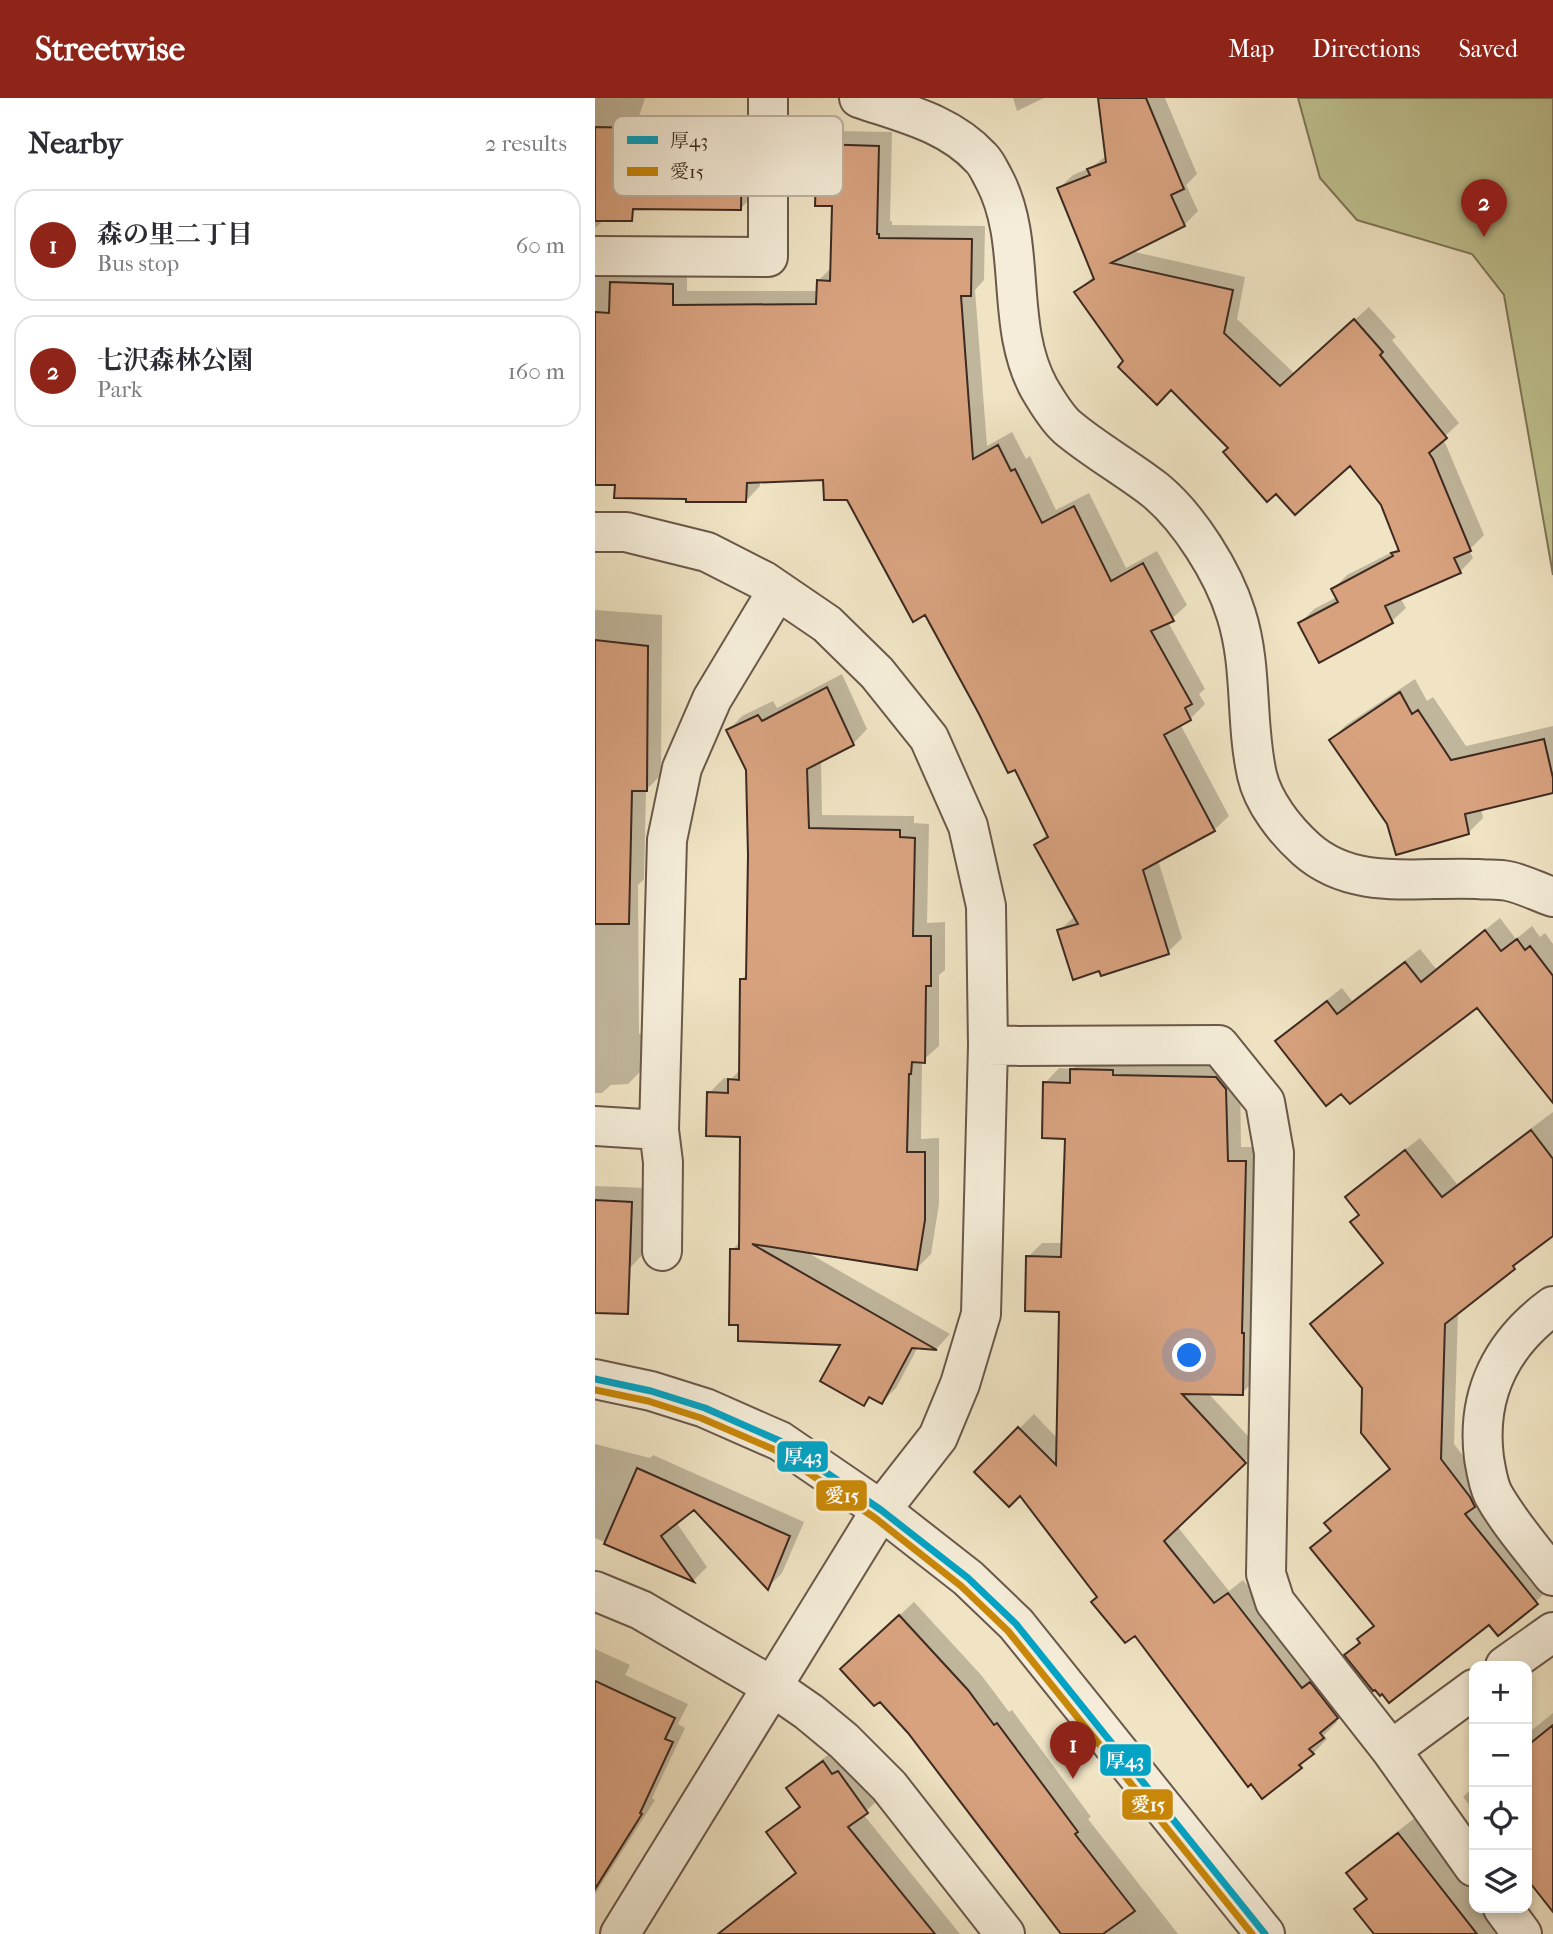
<!DOCTYPE html>
<meta charset="utf-8">
<style>
body{margin:0;font-family:"IM FELL French Canon","Noto Serif JP",serif;background:#f7f7f7;color:#2b2b33}
.controls{position:absolute;right:21px;bottom:21px;display:grid;overflow:hidden;border-radius:14px;box-shadow:0 4px 10px #0003}
.controls button{width:63px;height:63px;display:grid;place-items:center;padding:0;border:0;border-bottom:2px solid #e1e1e2;background:#fff;color:#2b2b33;font:35px sans-serif}
.you{position:absolute;left:595px;top:1258px;width:24px;height:24px;margin:-18px;border:5px solid #fff;border-radius:50%;background:#1a73e8;box-shadow:0 0 0 10px #1a73e833}
.badge{display:grid;place-items:center;width:46px;height:46px;border-radius:50%;background:#8f2418;color:#fff;font-size:23px;font-weight:700}
.pin{position:absolute;translate:-50% -58px;filter:drop-shadow(0 2px 4px #0008)}
.pin::after{content:'';position:absolute;top:37px;width:24px;height:21px;background:inherit;clip-path:polygon(0 0,100% 0,50% 100%)}
.list{margin:0;padding:0;list-style:none}
h2{display:flex;justify-content:space-between;align-items:center;height:91px;margin:0;padding:0 28px;font-size:30px}
h2 small{font-size:23px;font-weight:400;color:#7c7c81}
.list li{display:grid;grid-template-columns:46px 1fr auto;gap:21px;align-items:center;box-sizing:border-box;height:112px;margin:0 14px 14px;padding:0 14px;border:2px solid #e1e1e2;border-radius:21px}
.list b{display:block;font-size:26px;white-space:nowrap}
.list p{margin:0;font-size:23px;white-space:nowrap;color:#7c7c81}
.list em{font-size:23px;font-style:normal;color:#7c7c81}
.icon{flex:none;width:38px;height:38px;fill:none;stroke:currentColor;stroke-width:2;stroke-linecap:round;stroke-linejoin:round}
.map{position:relative;flex:none;width:958px;height:1836px;overflow:hidden}
header{display:flex;align-items:center;gap:42px;box-sizing:border-box;height:98px;padding:0 35px;background:#8f2418;color:#fff}
header strong{font-size:33px}
nav{display:flex;gap:38px;margin-inline-start:auto;font-size:24px}
main{display:flex}
aside{flex:1;background:#fff}
.map>svg:first-child{display:block}
</style>
<header>
<strong>Streetwise</strong>
<nav><a>Map</a><a>Directions</a><a>Saved</a></nav>
</header>
<main>
<aside>
<h2>Nearby<small>2 results</small></h2>
<ul class="list">
<li><span class="badge">1</span><div><b>森の里二丁目</b><p>Bus stop</p></div><em>60 m</em></li>
<li><span class="badge">2</span><div><b>七沢森林公園</b><p>Park</p></div><em>160 m</em></li>
</ul>
</aside>
<div class="map">
<svg width="958" height="1836" viewBox="0 0 958 1836">
<rect width="100%" height="100%" fill="#f0e4c4"/>
<filter id="stains"><feTurbulence type="fractalNoise" baseFrequency=".00286" numOctaves="4"/><feColorMatrix values="0 0 0 0 .2 0 0 0 0 .09 0 0 0 0 .02 0 0 0 .5 -.17"/></filter>
<radialGradient id="worn" r=".72"><stop offset=".6" stop-color="#630" stop-opacity="0"/><stop offset="1" stop-color="#630" stop-opacity=".3"/></radialGradient>
<path fill="#bfc290" stroke="#7e7658" stroke-width="2" d="M703 0H958V477L909 197 877 156 762 122 725 80Z"/>
<path fill="#0003" d="M0 0H50L10 121 0 130Z
M418 0H449L422 13Z
M505 0H570L602 76 591 87 603 113 589 127 536 153 650 179 642 221 699 275 774 209 801 239 797 242 864 325 847 341 851 347 889 437 874 452 878 460 865 474 805 499 811 510 797 523 725 563 705 525 719 511 742 499 738 491 752 477 805 450 788 406 755 366 635 350 577 290 530 264 481 194 499 178 464 90 478 77 497 69 512 57Z
M123 17 161 18 160 96 145 111 109 32Z
M238 33 297 34 295 123H297V127L390 128 389 182 380 192 392 348 417 334 431 361 435 358 461 412 494 395 531 470 562 453 592 507 573 524 610 591 604 596 610 606 595 621 585 626 634 718 619 732 563 762 587 840 573 854 505 871 464 833 480 818 441 747 453 735 421 670 386 615 331 515 253 400 230 381 165 383V388L151 403 93 400 21 386 0 385V160L92 172V193H223V183L237 169 238 106 223 47Z
M0 512 67 517 66 677 51 692 49 781 43 787 44 936 47 935V972L33 986 16 987 7 995H0Z
M247 576 272 631 258 646 226 662 227 717 319 718V725L334 726 332 825 350 824V872L344 877V948L327 963 326 1041 344 1040V1106L336 1156 321 1171 208 1152 355 1236 342 1250 323 1249 301 1290 287 1304 276 1298 269 1306 248 1246 137 1152 146 1143 147 1037 114 995 129 980 136 981 146 971V882L153 875V672L133 633 147 618 178 603 182 610Z
M820 581 832 603 838 599 871 648 958 628V693L886 710 888 720 873 735 793 725 736 642 751 627Z
M905 820 921 841 937 828 945 839 950 835 958 846V1002L883 908 747 993 682 943 697 929 747 890 757 903 825 851 841 871Z
M491 957 636 965 645 976 646 1049H665L661 1281 647 1295H613L664 1350 582 1428 634 1493 648 1482 722 1577 756 1605 740 1621 742 1624 729 1637 732 1641 705 1669 540 1535 504 1499 425 1395 381 1374 439 1316 463 1341 466 1212 433 1159 447 1145H469L472 1039 450 985 464 970 478 971Z
M958 1014V1136L863 1213 859 1346 889 1385 956 1490 903 1536 894 1524 752 1557 780 1526 718 1450 737 1432 731 1425 796 1370 769 1290 717 1226 789 1164 766 1116 753 1099 767 1085 825 1040 862 1086Z
M0 1088 51 1090 48 1156 34 1171 0 1169Z
M0 1346 55 1360 58 1357 209 1424 187 1475 173 1489 100 1409 81 1424 112 1469 99 1482 0 1440Z
M319 1504 387 1578 414 1614 417 1612 496 1719 493 1721 583 1836H468L262 1556Z
M0 1551 35 1567 30 1577 93 1606 83 1626 90 1630 57 1700 60 1702 0 1796Z
M958 1615V1811L932 1778V1636Z
M242 1650 286 1699 268 1716 365 1836H140V1824L154 1810 202 1773 174 1734 205 1707 193 1690 208 1676Z
M879 1688V1713L868 1699Z
M821 1719 879 1793V1810H892L913 1836H781L762 1811 773 1800 754 1776 771 1758Z"/>
<path fill="#d8a27f" stroke="#3d2a21" stroke-width="2" d="M503 0H551L589 91 576 97 590 128 516 165 638 192 629 235 685 288 759 221 788 254 785 257 852 340 834 355 838 361 876 453 859 460 866 475 790 508 798 525 724 565 703 525 743 504 736 491 798 458 796 455 804 453 786 407 755 368 700 417 681 396 672 404 628 354 633 350 576 292 562 307 523 269 528 263 479 194 499 181 462 90 495 77 492 71 511 64Z
M0 29 147 32 146 112 38 111 37 123H0Z
M222 46 284 48 282 136H284V140L377 141 376 198H366L378 361 403 347 416 373 420 371 447 425 479 408 516 483 548 465 579 523 556 533 597 606 590 610 596 622 569 637 620 733 548 772 574 856 506 878 504 873 478 882 462 832 483 826 439 747 453 739 420 672 413 675 384 616 330 517 318 524 252 402H229L228 382 152 385 151 404H91V401L19 400 20 387H0V214L14 215 15 184 78 186V207L221 206 222 182 235 183 237 108H220Z
M0 542 53 548 52 693H37L34 826H0Z
M232 589 259 647 212 671 214 730 305 732V739L320 740 318 838H336V888H331L330 965 317 964 316 976H314L312 1054H330V1122L322 1172 157 1146 342 1252 317 1250 287 1306 274 1299 269 1308 225 1283 245 1247 143 1243V1227H134L135 1151H144L145 1039 111 1038 112 994 133 995V981L144 982 145 881H151L153 757 151 672 131 632 163 617 167 623Z
M805 594 817 616 823 612 856 662 949 641 958 680V695L870 716 874 736 801 757 792 726 734 642Z
M890 832 906 853 922 841 930 852 935 848 958 878V1005L882 910 755 1006 746 996 731 1008 680 943 732 903 742 916 810 864 826 884Z
M475 971 518 972V977L621 979 631 991 633 1063H651L647 1235H649L648 1297 587 1296 651 1365 569 1443 619 1505 633 1495 707 1590 715 1584 743 1620 725 1635 729 1640 714 1651 719 1656 704 1667 707 1670 667 1701 656 1686 653 1689 540 1538 530 1545 496 1504 502 1499 425 1398 414 1409 379 1374 423 1329 461 1367 464 1214 430 1213 431 1158 466 1159 470 1041 447 1040 448 984 475 985Z
M936 1032 958 1061V1138L918 1168 920 1171 850 1226 846 1361 875 1399 880 1409 870 1416 943 1506 903 1538 894 1527 794 1605 787 1596 785 1598 780 1592 778 1593 749 1557 765 1545 762 1541 779 1528 715 1450 736 1433 729 1425 795 1371 766 1335 767 1290 715 1226 788 1165 755 1124 764 1117 750 1099 810 1052 847 1099Z
M0 1102 37 1104 33 1216 0 1215Z
M42 1370 195 1438 173 1492 99 1412 66 1438 99 1484 9 1446Z
M304 1517 373 1592 399 1627 402 1625 483 1734 480 1736 540 1813 508 1836H466L313 1635 285 1604 279 1608 245 1571Z
M0 1583 80 1620 70 1641 78 1644 45 1715 47 1716 0 1791Z
M958 1627V1814L932 1781V1648Z
M228 1663 237 1676 243 1673 273 1715 253 1729 340 1836H123L201 1775 171 1734 205 1709 191 1690Z
M803 1735 882 1836H779L759 1811 772 1801 751 1775Z"/>
<g fill="none" stroke-linecap="round" stroke-linejoin="round">
<g stroke="#6a584a" stroke-width="42">
<path id="minor" d="M264 0C308 15 354 25 386 60 392 66 395 74 399 81 433 145 409 226 444 290 451 302 462 320 472 329 499 352 532 370 560 392 594 420 628 474 641 516 658 569 650 624 662 677 668 704 690 732 711 751 759 794 824 778 883 781 893 782 903 781 913 783 928 786 943 794 958 799
M0 158 173 159V0
M0 434H31L112 454 169 483 232 526 282 575 334 640 373 728 391 808 393 948 386 1216 365 1286 343 1339 286 1412 25 1836
M393 948 624 947 670 1004 679 1055 671 1476 680 1504 796 1652 879 1769
M0 1028 64 1032 72 742 87 670 117 601 182 493
M64 1032 68 1064 67 1153
M958 1208C907 1245 881 1296 889 1360 891 1372 893 1386 898 1396 914 1425 938 1452 958 1478
M0 1281 56 1293 110 1310 185 1343 286 1412 373 1480 421 1526 670 1836
M0 1493 46 1512 178 1589 214 1614 249 1643 294 1688 410 1836
M910 1568 958 1534
M796 1652 879 1591
M908 1810 927 1836"/>
</g>
<use href="#minor" stroke="#f5edd9" stroke-width="38"/>
<g stroke="#f5edd9" stroke-width="12">
<path id="bus-1" d="M0 1281 56 1293 110 1310 185 1343 286 1412 373 1480 421 1526 670 1836"/>
</g>
<g stroke="#f5edd9" stroke-width="12">
<path id="bus-2" d="M0 1292 53 1303 106 1320 180 1352 280 1420 366 1488 413 1533 657 1836"/>
</g>
<use href="#bus-1" stroke="#03a3c5" stroke-width="7"/>
<use href="#bus-2" stroke="#c88708" stroke-width="7"/>
</g>
<rect x="18" y="18" width="230" height="80" rx="10" fill="#f5edd9" stroke="#beb2a2" stroke-width="2"/>
<rect x="32" y="38" width="31" height="8" fill="#03a3c5"/>
<rect x="32" y="69" width="31" height="9" fill="#c88708"/>
<g font-size="19" fill="#3d2a21">
<text x="75" y="49">厚43</text>
<text x="75" y="80">愛15</text>
</g>
<g stroke="#f5edd9" stroke-width="2.5">
<rect x="181" y="1342" width="53" height="33" rx="7" fill="#03a3c5"/>
<rect x="220" y="1381" width="53" height="33" rx="7" fill="#c88708"/>
<rect x="504" y="1645" width="53" height="34" rx="7" fill="#03a3c5"/>
<rect x="526" y="1690" width="53" height="33" rx="7" fill="#c88708"/>
</g>
<g font-size="19" text-anchor="middle" font-weight="bold" fill="#fff">
<text x="208" y="1365">厚43</text>
<text x="247" y="1404">愛15</text>
<text x="530" y="1669">厚43</text>
<text x="553" y="1713">愛15</text>
</g>
<rect width="100%" height="100%" filter="url(#stains)"/>
<rect width="100%" height="100%" fill="url(#worn)"/>
</svg>
<div class="controls">
<button>+</button>
<button>−</button>
<button><svg class="icon" aria-label="locate" viewBox="0 0 24 24"><circle cx="12" cy="12" r="6"/><path d="M12 2v4M12 18v4M2 12h4M18 12h4"/></svg></button>
<button><svg class="icon" aria-label="layers" viewBox="0 0 24 24"><path d="M12 4l9 5-9 5-9-5zM3 14l9 5 9-5"/></svg></button>
</div>
<div class="you"></div>
<div class="pin badge" style="left:478px;top:1681px">1</div>
<div class="pin badge" style="left:889px;top:139px">2</div>
</div>
</main>
